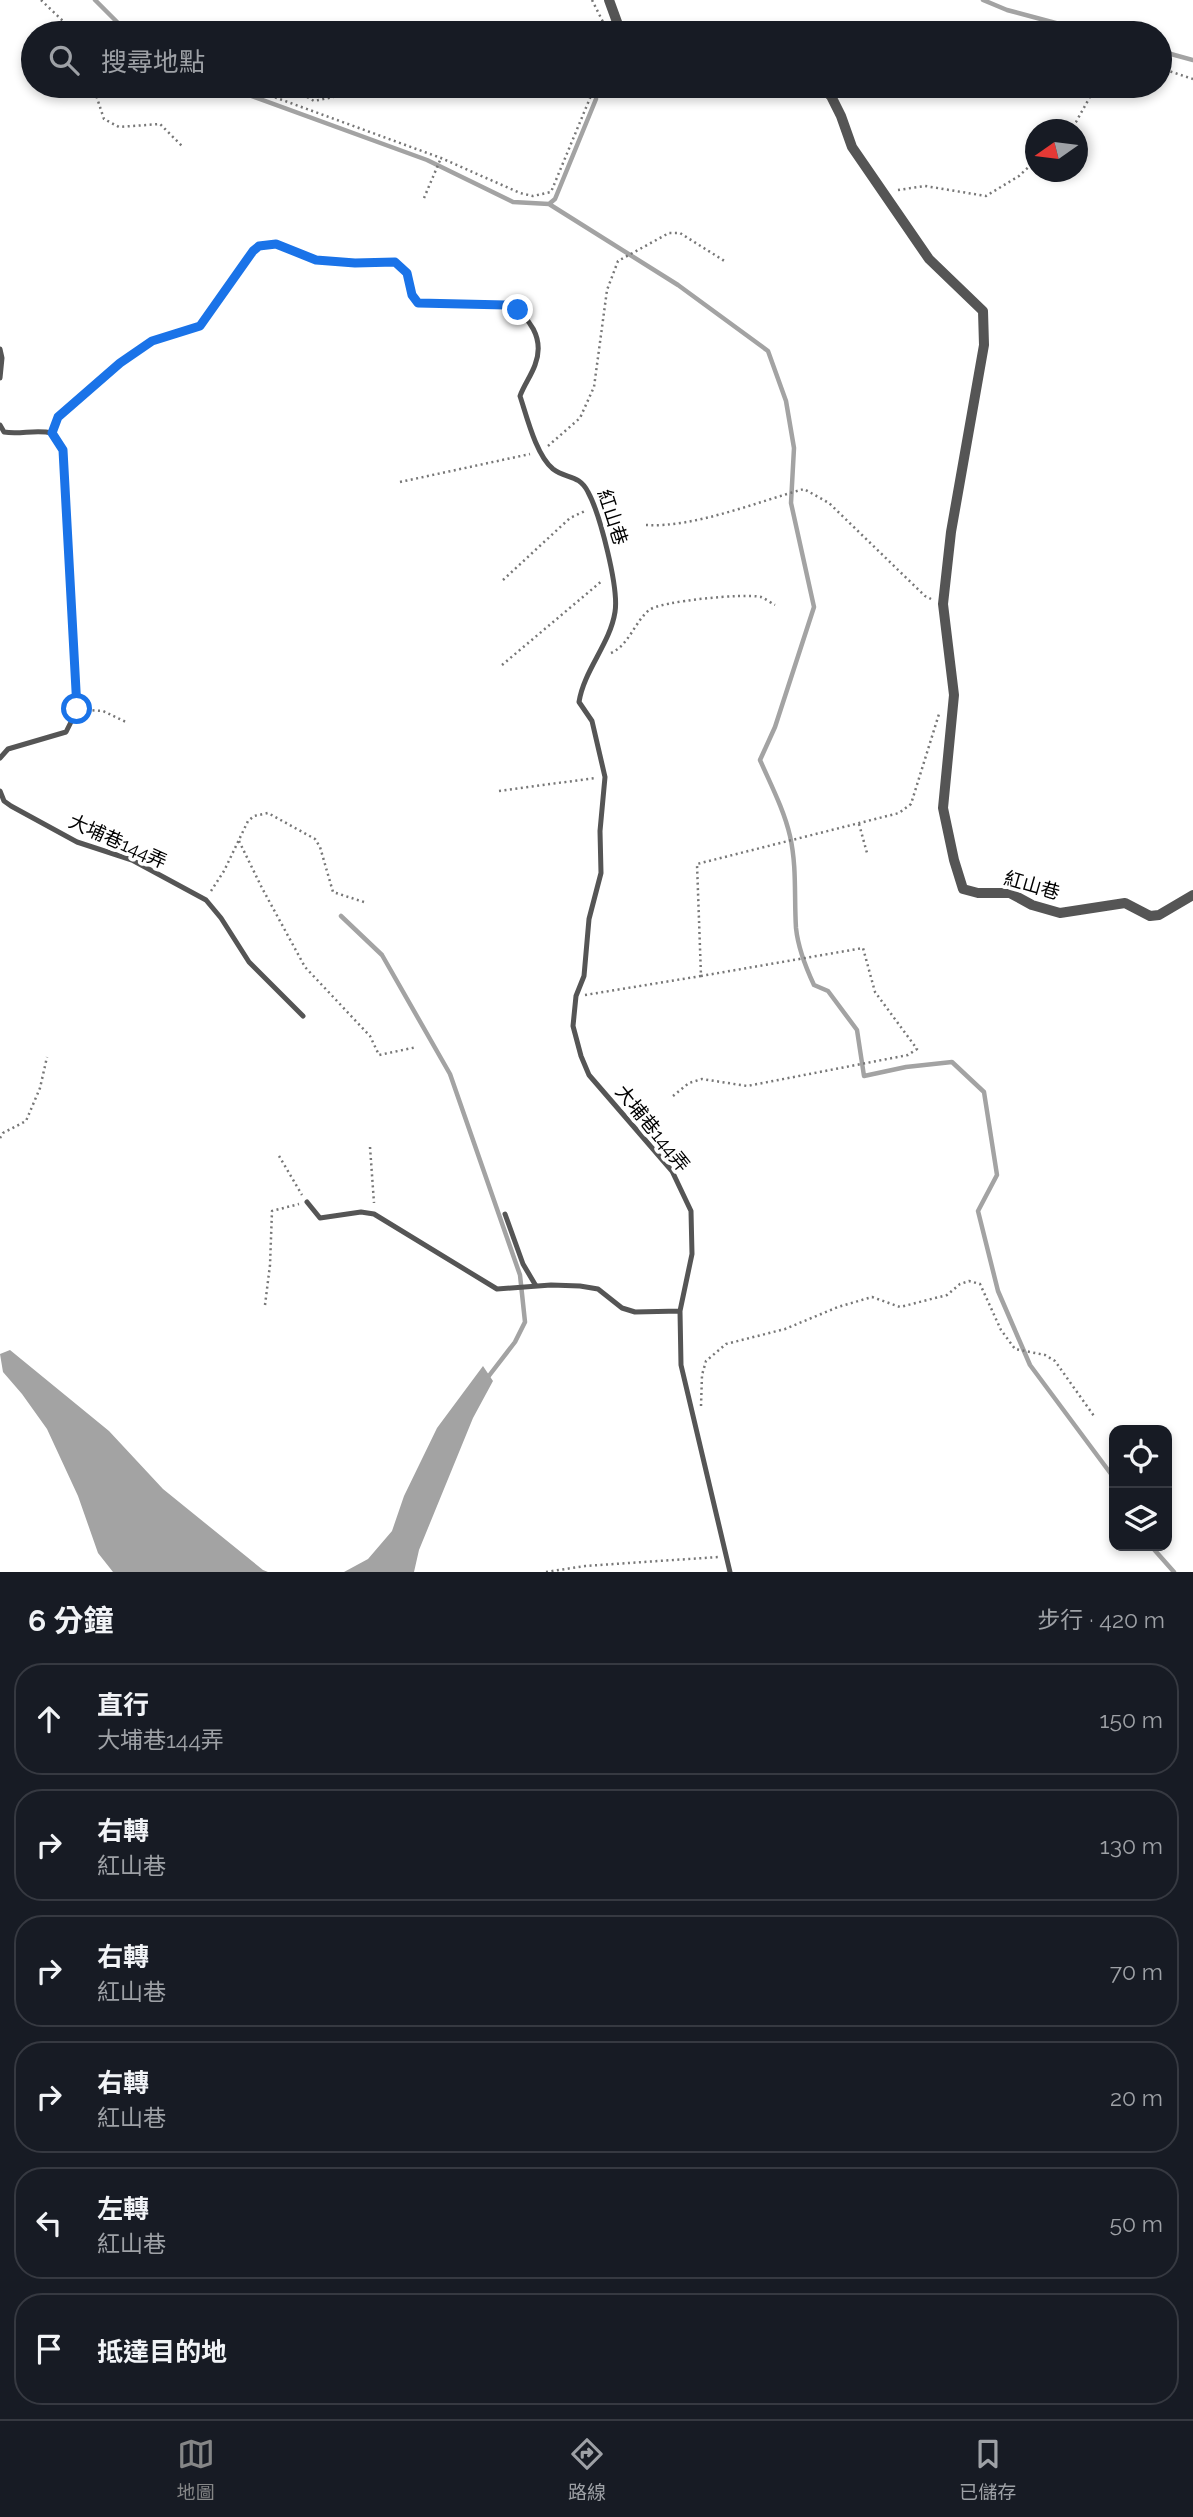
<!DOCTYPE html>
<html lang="zh-TW">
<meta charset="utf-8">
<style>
body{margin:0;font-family:Raleway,"Noto Sans TC",sans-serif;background:#242831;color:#f1f3f6}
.controls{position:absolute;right:21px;bottom:21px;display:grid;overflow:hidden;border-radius:14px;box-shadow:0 4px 10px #0003}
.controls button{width:63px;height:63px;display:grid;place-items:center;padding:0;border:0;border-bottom:2px solid #363941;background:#171b24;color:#f1f3f6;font:35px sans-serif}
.compass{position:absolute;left:1025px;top:119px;width:63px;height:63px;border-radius:50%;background:#171b24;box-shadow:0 4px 10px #0003;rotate:256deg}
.stop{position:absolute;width:21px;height:21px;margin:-16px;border:5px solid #1a73e8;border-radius:50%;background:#fff}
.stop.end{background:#1a73e8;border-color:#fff;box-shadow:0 2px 7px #0008}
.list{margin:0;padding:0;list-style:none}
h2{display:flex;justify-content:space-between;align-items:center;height:91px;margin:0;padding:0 28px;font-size:30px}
h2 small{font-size:23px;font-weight:400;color:#9ea1a6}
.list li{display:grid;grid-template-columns:46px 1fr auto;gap:21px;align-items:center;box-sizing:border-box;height:112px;margin:0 14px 14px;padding:0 14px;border:2px solid #363941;border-radius:28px}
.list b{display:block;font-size:26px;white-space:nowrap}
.list p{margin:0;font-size:23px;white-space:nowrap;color:#9ea1a6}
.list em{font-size:23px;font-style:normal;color:#9ea1a6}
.icon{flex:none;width:38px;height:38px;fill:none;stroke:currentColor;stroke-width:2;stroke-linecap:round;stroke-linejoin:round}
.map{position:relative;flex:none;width:1193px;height:1572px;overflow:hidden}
.search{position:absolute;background:#171b24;box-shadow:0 4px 10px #0003;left:21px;right:21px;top:21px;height:77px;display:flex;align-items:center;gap:18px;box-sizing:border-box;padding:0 24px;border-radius:38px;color:#9ea1a6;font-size:26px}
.sheet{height:847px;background:#171b24}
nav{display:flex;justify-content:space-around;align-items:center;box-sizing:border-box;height:98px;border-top:2px solid #363941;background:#171b24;font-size:19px;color:#9ea1a6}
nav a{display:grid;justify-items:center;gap:4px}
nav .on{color:#858687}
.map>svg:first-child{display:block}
</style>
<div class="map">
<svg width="1193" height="1572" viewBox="0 0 1193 1572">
<rect width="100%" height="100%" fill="#fff"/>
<path fill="#a3a3a3" d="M10 1350 109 1431 163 1489 263 1570 268 1572H113L98 1553 78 1496 47 1429 22 1394 3 1372 0 1354Z
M483 1366 493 1381 473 1418 419 1550 414 1572H344L368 1559 392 1531 404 1496 437 1428Z"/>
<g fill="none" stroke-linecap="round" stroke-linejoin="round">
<path stroke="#a3a3a3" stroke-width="4.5" d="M95 0 128 33
M983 0 1007 10 1093 33
M1160 51 1193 60
M224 86 427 160 513 202 549 204 678 285 768 351 786 401 794 448 791 503 814 607 775 727 760 760C771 785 784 810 790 836 797 867 794 897 796 928 798 947 806 968 814 985L828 991 857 1030 864 1076 906 1067 952 1062 984 1092 997 1175 978 1211 998 1291 1030 1365 1114 1478
M549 204 555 199 596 99
M341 916 382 955 450 1074 520 1275 525 1322 515 1342 488 1377
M1151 1546 1174 1572"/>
<path stroke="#777" stroke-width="2.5" stroke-dasharray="2 3.5" stroke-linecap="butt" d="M41 0 64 22 70 33
M592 0 603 22
M1160 68 1193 79
M93 86 104 119 119 127 160 124 182 146
M244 86 441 158 520 193 533 196 551 192 595 86
M288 86 314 101 343 95 355 86
M1068 130 1076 122 1096 86
M898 190 925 186 986 196 1019 176 1036 160
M424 198 441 158
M548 446 580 418 594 387 607 290 618 261 669 233H680L726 262
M400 482 530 454
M646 525C693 528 757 502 804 489L829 503 925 596 931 599
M503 580 570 518 585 511
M611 653C629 645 634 623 649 610 661 601 745 593 761 597 766 599 771 603 775 605
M502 665 603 580
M87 710 103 711 128 723
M499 791 595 778
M859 824 867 853
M239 841 262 888 305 967 370 1036 379 1055 417 1047
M211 891 224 871 248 821 254 816 268 813 315 839 320 847 333 892 367 903
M585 995 701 976 697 864 899 813 911 804 939 714
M673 1096 689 1083 702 1079 747 1086 908 1055 917 1049 875 992 863 948 701 976
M0 1138 3 1133 26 1121 40 1088 47 1057
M370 1147 374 1203
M279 1156 302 1195
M265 1305 270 1265 272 1211 299 1204
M701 1406 702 1375 706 1361 726 1344 785 1329 838 1307 872 1297 900 1307 947 1295 960 1284 969 1281 980 1284 1001 1330 1015 1349 1045 1355 1055 1361 1094 1416
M546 1572 585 1566 718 1557"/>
<path stroke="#555" stroke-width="5" d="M0 349 2 358 0 378
M0 425 4 432C20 435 35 429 52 433L63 450 77 710 66 732 8 749 0 758
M52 433 58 417 120 363 152 341 200 326 253 251 259 246 276 244 315 260 355 263 395 262 407 273 412 295 418 303 506 305C530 315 545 339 535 365 531 376 524 385 520 396 527 417 536 455 553 469 566 479 579 474 588 492 600 514 619 588 615 612 610 644 584 670 579 702L592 721 605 777 600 831 601 873 589 919 584 976 576 996 573 1026 581 1056 589 1075 672 1171 691 1211 692 1254 680 1311 681 1365 730 1572
M0 791 4 801 11 806 77 842 132 860 206 900 221 918 249 962 303 1016
M307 1202 320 1218 361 1212 374 1214 497 1289 551 1285 580 1286 598 1289 622 1308 635 1312 680 1311
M505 1214 523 1264 536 1286"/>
<path stroke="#555" stroke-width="10" d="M609 0 621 33
M820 86 831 96 841 116 852 147 929 259 983 311 984 345 951 532 943 604 954 695 943 808 954 860 963 889 978 893H1010L1032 905 1060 913 1125 903 1150 916 1159 915 1193 895"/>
</g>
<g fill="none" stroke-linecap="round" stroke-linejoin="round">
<path stroke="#1a73e8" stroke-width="9" d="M77 709 63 450 52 433 58 417 120 363 152 341 200 326 253 251 259 246 276 244 316 260 355 263 395 262 407 273 412 295 418 303 506 305 518 310"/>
</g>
<g text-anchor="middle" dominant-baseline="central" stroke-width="7" stroke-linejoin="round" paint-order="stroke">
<g font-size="19" fill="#000" stroke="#fff">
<text transform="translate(613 517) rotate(72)">紅山巷</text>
<text transform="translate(118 841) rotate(24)">大埔巷144弄</text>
<text transform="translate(1032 885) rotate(16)">紅山巷</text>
<text transform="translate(653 1128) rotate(51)">大埔巷144弄</text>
</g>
</g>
</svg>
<div class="controls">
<button><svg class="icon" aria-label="locate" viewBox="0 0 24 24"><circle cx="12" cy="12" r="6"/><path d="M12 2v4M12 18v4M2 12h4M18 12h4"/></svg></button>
<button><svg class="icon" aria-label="layers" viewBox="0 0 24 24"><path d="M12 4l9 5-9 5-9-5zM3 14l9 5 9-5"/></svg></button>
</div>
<svg class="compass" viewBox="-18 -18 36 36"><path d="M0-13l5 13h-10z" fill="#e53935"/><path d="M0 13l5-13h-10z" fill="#9ea1a6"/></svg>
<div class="stop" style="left:77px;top:709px"></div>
<div class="stop end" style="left:518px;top:310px"></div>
<div class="search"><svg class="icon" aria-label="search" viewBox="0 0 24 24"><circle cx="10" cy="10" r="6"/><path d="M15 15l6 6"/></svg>搜尋地點</div>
</div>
<section class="sheet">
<h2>6 分鐘<small>步行 · 420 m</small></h2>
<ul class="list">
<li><svg class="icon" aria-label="ahead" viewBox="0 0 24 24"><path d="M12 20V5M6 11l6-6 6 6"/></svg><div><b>直行</b><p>大埔巷144弄</p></div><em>150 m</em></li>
<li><svg class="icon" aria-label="right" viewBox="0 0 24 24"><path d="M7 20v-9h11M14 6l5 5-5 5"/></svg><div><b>右轉</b><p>紅山巷</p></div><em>130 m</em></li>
<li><svg class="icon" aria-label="right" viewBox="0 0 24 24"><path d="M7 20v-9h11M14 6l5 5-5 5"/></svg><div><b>右轉</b><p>紅山巷</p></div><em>70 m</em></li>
<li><svg class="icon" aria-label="right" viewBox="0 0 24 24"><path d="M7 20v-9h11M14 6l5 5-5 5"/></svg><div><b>右轉</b><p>紅山巷</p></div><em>20 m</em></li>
<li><svg class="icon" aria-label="left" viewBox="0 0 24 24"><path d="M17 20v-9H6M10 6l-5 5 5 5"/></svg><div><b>左轉</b><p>紅山巷</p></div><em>50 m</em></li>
<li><svg class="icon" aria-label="arrive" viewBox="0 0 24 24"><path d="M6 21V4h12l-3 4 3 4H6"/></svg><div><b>抵達目的地</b></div></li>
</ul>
</section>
<nav>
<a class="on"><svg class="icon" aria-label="map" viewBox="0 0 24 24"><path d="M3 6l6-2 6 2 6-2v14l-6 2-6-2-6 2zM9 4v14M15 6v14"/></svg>地圖</a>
<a><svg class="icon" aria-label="directions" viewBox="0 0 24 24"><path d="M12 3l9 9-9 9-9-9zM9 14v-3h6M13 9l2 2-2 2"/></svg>路線</a>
<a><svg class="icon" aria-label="saved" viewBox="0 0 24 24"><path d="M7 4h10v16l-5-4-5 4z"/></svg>已儲存</a>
</nav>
